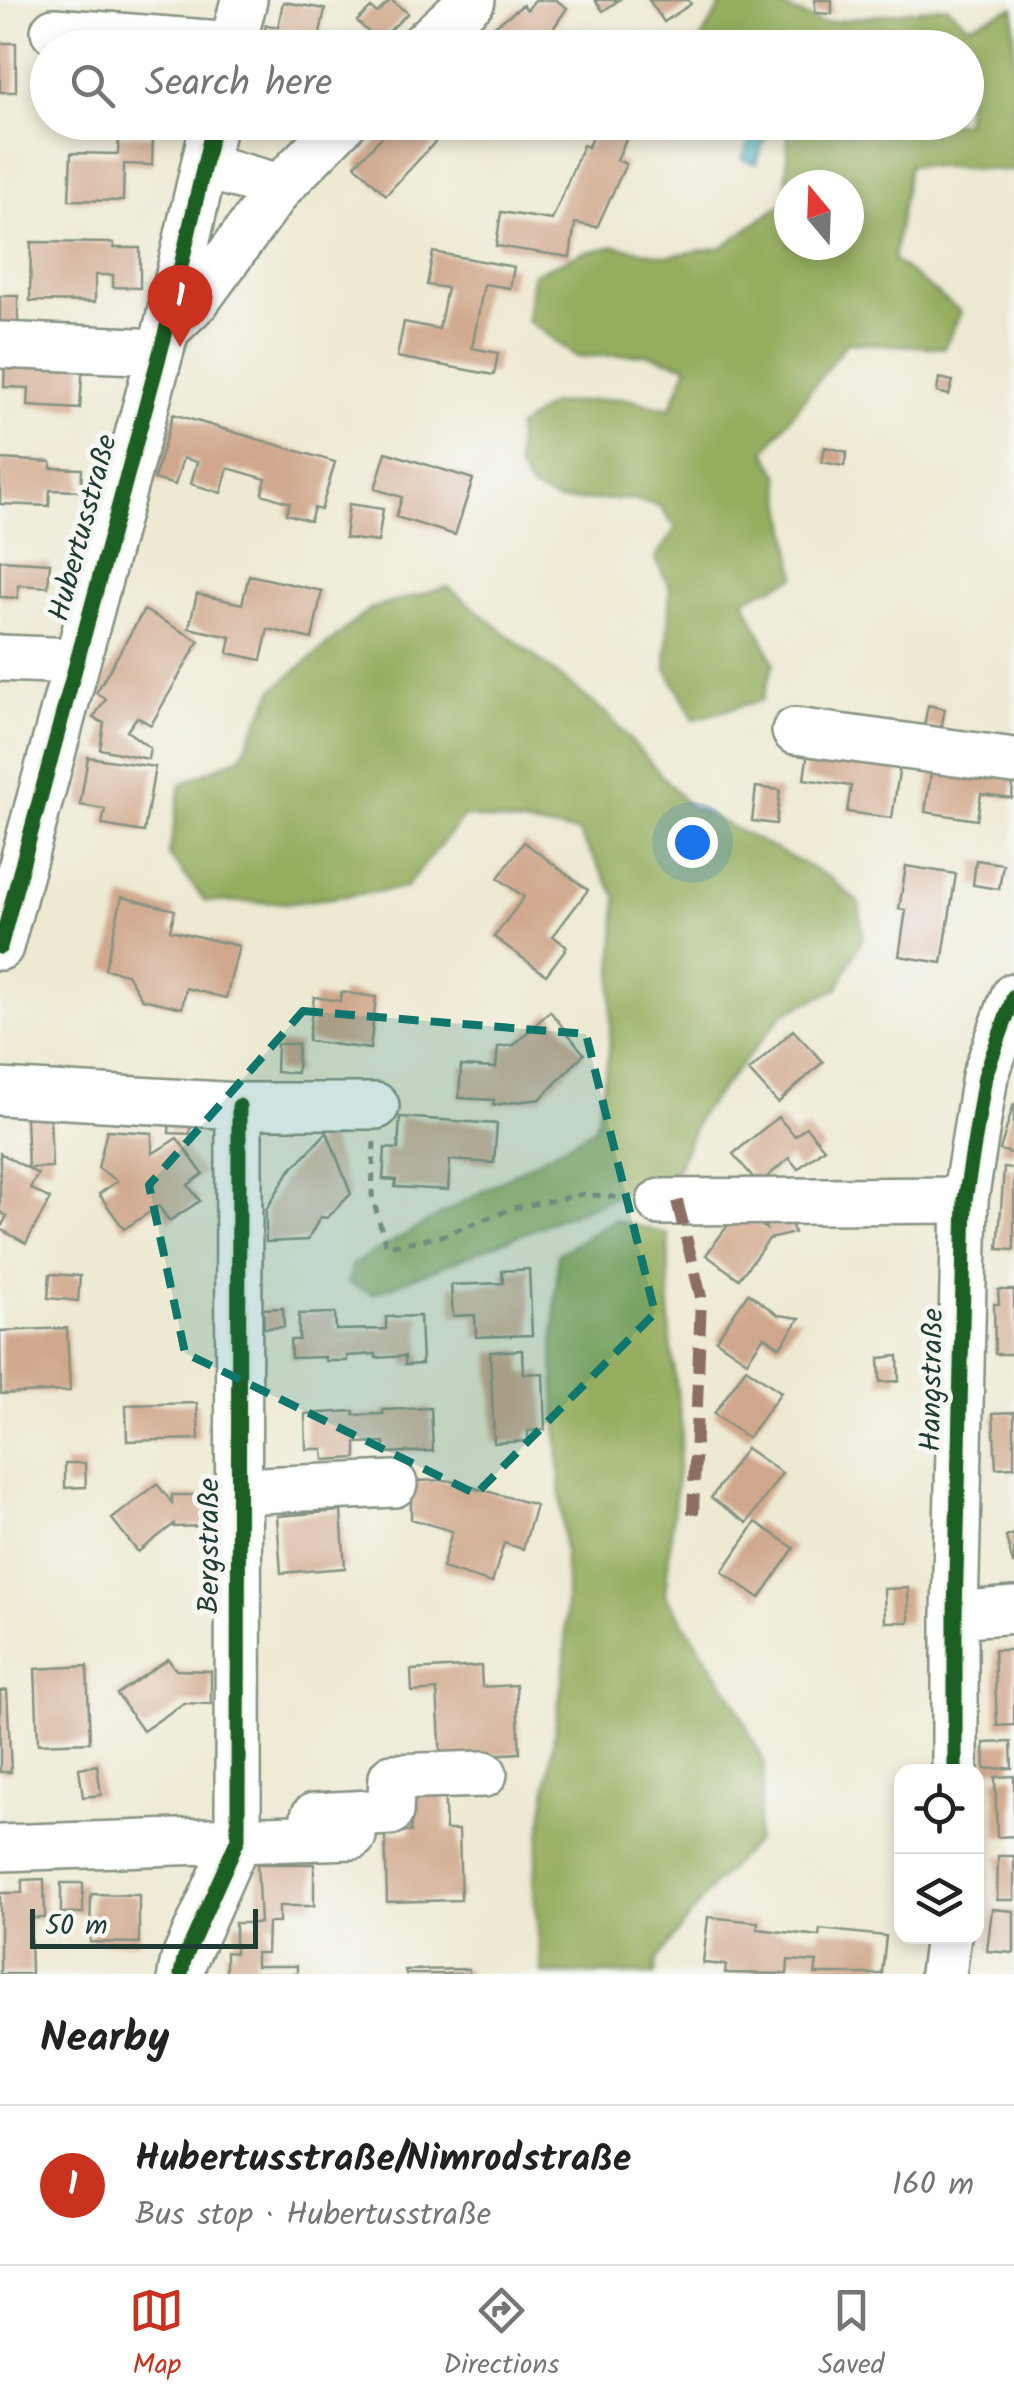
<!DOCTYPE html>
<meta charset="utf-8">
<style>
body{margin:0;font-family:Kalam,sans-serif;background:#f6f6f6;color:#222}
.controls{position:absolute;right:30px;bottom:30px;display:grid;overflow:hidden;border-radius:20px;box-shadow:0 5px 15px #0003}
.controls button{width:90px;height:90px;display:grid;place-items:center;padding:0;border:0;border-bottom:2px solid #e0e0e0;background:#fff;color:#222;font:50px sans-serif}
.compass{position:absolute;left:774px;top:170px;width:90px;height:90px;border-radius:50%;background:#fff;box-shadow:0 5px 15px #0003;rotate:341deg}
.scale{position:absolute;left:30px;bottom:25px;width:228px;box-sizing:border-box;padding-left:10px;border:5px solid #1f3d34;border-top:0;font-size:28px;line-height:35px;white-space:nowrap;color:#1f3d34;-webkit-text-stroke:8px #f6f6f2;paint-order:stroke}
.you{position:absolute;left:692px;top:842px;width:35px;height:35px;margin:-25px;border:8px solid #fff;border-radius:50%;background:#1a73e8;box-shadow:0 0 0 15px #1a73e833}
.badge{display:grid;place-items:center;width:65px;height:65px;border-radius:50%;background:#c8321e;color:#fff;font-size:32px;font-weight:700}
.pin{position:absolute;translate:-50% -82px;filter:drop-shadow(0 2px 5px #0008)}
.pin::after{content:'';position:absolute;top:52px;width:35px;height:30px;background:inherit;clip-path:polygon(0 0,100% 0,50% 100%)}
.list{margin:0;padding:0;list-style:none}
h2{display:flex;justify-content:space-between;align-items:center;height:130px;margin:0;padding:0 40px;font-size:42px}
h2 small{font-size:32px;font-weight:400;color:#767676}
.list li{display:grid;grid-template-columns:65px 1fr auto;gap:30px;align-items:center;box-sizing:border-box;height:160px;padding:0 40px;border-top:2px solid #e0e0e0}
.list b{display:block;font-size:38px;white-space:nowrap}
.list p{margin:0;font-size:32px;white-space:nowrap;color:#767676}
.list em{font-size:32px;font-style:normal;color:#767676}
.icon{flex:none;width:55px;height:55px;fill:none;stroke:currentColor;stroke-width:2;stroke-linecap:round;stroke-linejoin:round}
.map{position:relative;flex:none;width:1014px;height:1974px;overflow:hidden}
.search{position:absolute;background:#fff;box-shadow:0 5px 15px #0003;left:30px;right:30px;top:30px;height:110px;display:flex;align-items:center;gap:25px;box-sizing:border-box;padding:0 35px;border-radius:55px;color:#767676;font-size:38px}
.sheet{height:290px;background:#fff}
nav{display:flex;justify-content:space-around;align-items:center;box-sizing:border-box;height:140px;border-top:2px solid #e0e0e0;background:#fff;font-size:28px;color:#767676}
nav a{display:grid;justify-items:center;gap:5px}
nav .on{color:#c8321e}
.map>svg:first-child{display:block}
</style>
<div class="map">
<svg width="1014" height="1974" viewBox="0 0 1014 1974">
<rect width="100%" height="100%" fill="#f6f6f2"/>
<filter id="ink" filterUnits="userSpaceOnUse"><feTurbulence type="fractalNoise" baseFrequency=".01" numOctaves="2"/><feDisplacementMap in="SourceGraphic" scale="20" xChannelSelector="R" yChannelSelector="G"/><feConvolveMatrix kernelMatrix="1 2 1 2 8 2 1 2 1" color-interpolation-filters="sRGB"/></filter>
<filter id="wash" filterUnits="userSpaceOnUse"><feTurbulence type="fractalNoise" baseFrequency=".0048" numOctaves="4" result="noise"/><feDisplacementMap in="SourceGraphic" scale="40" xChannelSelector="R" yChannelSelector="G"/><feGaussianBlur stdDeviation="2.25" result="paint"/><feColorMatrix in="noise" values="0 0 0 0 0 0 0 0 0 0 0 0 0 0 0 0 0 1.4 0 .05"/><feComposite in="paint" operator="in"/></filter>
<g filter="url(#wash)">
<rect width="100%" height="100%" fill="#eee9d2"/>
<path fill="#94ad5f" stroke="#5a754a" stroke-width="2.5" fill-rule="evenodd" d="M724 0 770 2 821 23 947 6 969 25 1014 7V171L909 165 893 260 961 312 944 348 847 342 765 451 779 474 796 577 744 599 774 663 762 700 694 719 666 668 670 588 655 558 676 528 660 506 632 499 558 501 530 488 517 465V428L551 404 623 398 670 409 688 366 647 354 577 357 527 320 533 274 581 253 616 246 667 256 722 247 786 201 788 131 784 123 966 122V48L703 47 700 41ZM789 185H849V245H789Z
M448 587 608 715 687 804 829 877 859 903 863 937 837 989 784 1013 699 1116 676 1172 373 1294 348 1283 353 1264 595 1128 609 1053 617 897 578 832 464 816 405 888 292 903 205 901 169 855 181 784 241 756 274 689 370 609Z
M614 1220 668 1234 670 1335 682 1430 665 1594 732 1696 765 1765 756 1841 711 1888 656 1961 655 1974H542L533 1883 565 1660 566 1588 553 1354 558 1254Z"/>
<path fill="#48b5c4" stroke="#34797c" stroke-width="2.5" d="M756 123 769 127 756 164 742 159Z"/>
<g id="blocks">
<path fill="#d0a78c" d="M391 0 408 13 378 42 357 21 371 8 377 13Z
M535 0H556L567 8 547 38 550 42 543 48H476L473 42 523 5 527 10Z
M595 0H619L603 11Z
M649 0H688L691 4 664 22Z
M815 0H832V14L815 13Z
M283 2 325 9 320 34 341 38 339 48H262L266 25 278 27Z
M0 43H16V92H0Z
M396 122H442L448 128 386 195 355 165Z
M598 122H668L661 141 631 128 617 160 626 164 597 227 575 223 570 257 496 246 501 212 552 220 583 145 588 147Z
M119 135 153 136 152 165 124 164 123 201 69 200 71 153 118 154Z
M31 242 114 243V248H140V288L113 287V275H95V302L30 301Z
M433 252 514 267 510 288 484 284 472 348 498 353 494 375 397 357 404 322 439 329 447 288 427 285Z
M0 296H18V328H0Z
M83 362 80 409 28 406 29 388 4 387 5 363Z
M939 378 953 381 949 395 937 392Z
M173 414 335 462 321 510 314 508 310 521 286 514 290 503 262 494 266 479 228 468 221 493 191 484 197 462 183 458 175 485 154 479Z
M825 447 847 452 844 466 822 462Z
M386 452 473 479 455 535 396 517 402 497 375 489Z
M0 459 51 462V468L82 469 81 491 50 490 49 506 0 504Z
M349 504 383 509 378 542 345 538Z
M0 560 50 563 48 587 18 585V598L0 597Z
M249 575 322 591 312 639 268 629 261 660 228 653 231 637 189 628 197 594 242 604Z
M144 610 199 641 151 725 137 717 127 731 150 748 148 759 100 749 104 723 93 718 106 699 96 693Z
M928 705 945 709 941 729 924 726Z
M810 738 900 765 892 818 847 812 851 786 804 779Z
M88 757 155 767 144 832 102 825 105 809 80 805Z
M933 760 1014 771 1012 798 981 794 977 820 925 812Z
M756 787 780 790 776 824 752 821Z
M524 842 588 890 553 936 567 947 546 975 494 937 524 897 498 878Z
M976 860 1003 864 999 889 973 885Z
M906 866 956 874 942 963 899 956 906 910 899 909Z
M122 897 175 910 170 930 239 946 226 998 186 988 182 1008 142 999 127 974 105 969Z
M341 992 376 997 370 1049 308 1041 314 997 340 1001Z
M550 1011 584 1054 540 1099 493 1105 494 1100 459 1098 461 1066 496 1068 498 1047 514 1045Z
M793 1030 823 1062 778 1103 749 1071Z
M277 1044H298L297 1073 276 1072Z
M1014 1103V1154L1000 1150Z
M50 1116 52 1167 28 1168 26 1117Z
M400 1117 497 1124 494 1163 450 1160 448 1190 395 1187 396 1180 383 1179 385 1148 398 1149Z
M778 1117 795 1136 806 1127 824 1148 798 1169 789 1158 759 1184 733 1154Z
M170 1120 190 1121V1134L169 1133Z
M107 1130 152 1133V1154L177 1138 203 1174 188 1185 200 1201 169 1221 159 1206 124 1229 99 1194 117 1181 98 1168Z
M327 1132 351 1194 327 1218 320 1217 308 1240 266 1242V1210L288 1173Z
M0 1153 38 1174 30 1188 50 1199 26 1243 0 1229 7 1216 0 1212Z
M1004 1168H1014V1250L998 1249Z
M788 1209 794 1233 769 1239 739 1279 706 1255 739 1210 766 1229 763 1215Z
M529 1269 532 1335 476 1337 475 1315 453 1316 451 1285 503 1283 502 1271Z
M50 1274 80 1276 78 1301 48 1298Z
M998 1290H1014V1354H995L994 1304H999Z
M748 1293 778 1315 800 1318 780 1347 764 1336 747 1361 716 1340Z
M283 1308 284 1327 264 1328 263 1309Z
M335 1313 336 1330 386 1329V1317L420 1316 422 1364 405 1365V1356L376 1358V1354L347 1356V1361H325V1357L291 1358 290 1340H299V1314Z
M67 1328 70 1391 1 1394 0 1331Z
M522 1350 523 1374 543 1373 545 1430 528 1431V1441L494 1443 490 1352Z
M898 1356 899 1381 880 1382 879 1358Z
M746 1368 781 1392 748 1438 714 1414Z
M197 1403 199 1439 127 1441 126 1405Z
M431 1408 433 1451 385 1453 384 1442 356 1443V1458L324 1460 323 1449H306L305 1414 354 1411V1415L383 1414V1410Z
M1014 1412V1467L996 1468 993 1413Z
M746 1448 782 1473 747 1523 711 1498Z
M65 1463H85L86 1487 65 1488Z
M447 1480 536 1505 523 1549 504 1543 492 1583 442 1568 452 1531 411 1519V1481Z
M157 1484 172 1503V1495H204L205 1526 174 1527V1524L138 1552 112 1519Z
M341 1511 345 1568 281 1573 277 1516Z
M756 1522 794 1548 760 1598 722 1572Z
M1014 1534V1564H1013L1006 1537Z
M908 1588 909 1622H885L884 1589Z
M994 1650H1014V1725L997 1726Z
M168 1659 176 1670 211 1671V1704L184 1703 143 1731 117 1694Z
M87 1666 90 1742 38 1744 35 1669Z
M481 1666 482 1687 516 1685 520 1753 441 1758 437 1690 412 1692 411 1670Z
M7 1690 11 1772H0V1691Z
M1011 1742 1012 1768 985 1769 984 1743Z
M97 1765 101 1795 83 1797 79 1768Z
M1014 1776V1836L997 1837 995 1777Z
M444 1783 446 1830H459L461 1900 387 1902 385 1832H411L410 1785Z
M998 1856H1014V1900H997Z
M257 1864H314V1906H279V1923H268L267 1953H256V1966H297V1974H226V1952L235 1953V1923H260Z
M44 1879 45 1918H30L31 1974H0V1893H22V1880Z
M61 1883H83V1913H61Z
M91 1894 139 1895V1943L90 1942Z
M992 1909 1014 1911V1953L987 1951Z
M708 1917 758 1922 757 1929 819 1936 820 1929 886 1936 882 1974H815L817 1962 788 1960 787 1974 725 1973 726 1965 703 1963Z
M469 1969V1974H406L405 1970Z"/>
</g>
</g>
<g filter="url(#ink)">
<use href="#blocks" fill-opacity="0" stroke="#869383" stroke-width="2.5"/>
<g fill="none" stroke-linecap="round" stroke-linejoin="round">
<g stroke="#869383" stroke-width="50">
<path id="minor" d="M54 31 233 45
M232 48 244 0
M420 48 472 0
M204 166 280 187
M167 329 197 300 280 187 344 122
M0 345 160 352
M0 658 77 661
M795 731 1014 761
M0 947 166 331 214 122
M0 1092 239 1106H376
M660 1202 965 1200
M238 1491 394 1484
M955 1615 1014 1610
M955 1772V1615L965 1200 985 1076 1014 996
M314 1816 390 1812 392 1777 484 1774
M0 1848 353 1836
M181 1974 184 1960 238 1839 239 1106
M943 1974 948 1936"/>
</g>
<path stroke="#869383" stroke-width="5" stroke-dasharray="8 8" stroke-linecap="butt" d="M374 1142 372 1195 386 1246 439 1237 514 1208 584 1194 622 1198"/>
<use href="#minor" stroke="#fff" stroke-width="45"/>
<path stroke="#8d6e63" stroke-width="12" stroke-dasharray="25 12" stroke-linecap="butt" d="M677 1201 701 1297 693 1514"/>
<g stroke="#f6f6f2" stroke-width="21">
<path id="cycleway" d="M0 947 166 331 214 122
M955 1772V1615L965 1200 985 1076 1014 996
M181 1974 184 1960 238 1839 239 1106"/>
</g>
<use href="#cycleway" stroke="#1b5e20" stroke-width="15"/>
</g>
</g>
<path fill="#0f766e" fill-opacity="0.2" stroke="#0f766e" stroke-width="8" stroke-dasharray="20 12" stroke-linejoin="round" d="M303 1011 586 1034 655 1313 476 1494 185 1353 149 1185Z"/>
<g text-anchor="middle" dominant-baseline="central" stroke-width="10" stroke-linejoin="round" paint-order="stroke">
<g font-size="30" fill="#1f3d34" stroke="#f6f6f2">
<text transform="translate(84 528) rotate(-75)">Hubertusstraße</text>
<text transform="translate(933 1380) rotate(-89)">Hangstraße</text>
<text transform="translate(210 1546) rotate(-90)">Bergstraße</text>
</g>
</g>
</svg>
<div class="controls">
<button><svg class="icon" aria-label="locate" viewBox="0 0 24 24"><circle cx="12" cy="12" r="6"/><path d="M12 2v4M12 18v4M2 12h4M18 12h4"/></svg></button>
<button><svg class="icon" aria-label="layers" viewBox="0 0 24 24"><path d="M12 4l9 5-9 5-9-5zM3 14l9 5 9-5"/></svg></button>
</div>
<svg class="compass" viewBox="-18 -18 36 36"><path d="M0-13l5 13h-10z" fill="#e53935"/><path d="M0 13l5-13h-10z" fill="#767676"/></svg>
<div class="scale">50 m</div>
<div class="you"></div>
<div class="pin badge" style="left:180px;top:347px">1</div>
<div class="search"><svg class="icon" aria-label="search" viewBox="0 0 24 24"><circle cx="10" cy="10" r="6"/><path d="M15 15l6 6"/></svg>Search here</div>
</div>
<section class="sheet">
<h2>Nearby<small></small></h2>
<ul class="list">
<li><span class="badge">1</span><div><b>Hubertusstraße/Nimrodstraße</b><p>Bus stop · Hubertusstraße</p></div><em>160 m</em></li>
</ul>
</section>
<nav>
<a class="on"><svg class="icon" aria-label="map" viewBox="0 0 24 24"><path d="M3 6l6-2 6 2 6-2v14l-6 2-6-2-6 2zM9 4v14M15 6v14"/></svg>Map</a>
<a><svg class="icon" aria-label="directions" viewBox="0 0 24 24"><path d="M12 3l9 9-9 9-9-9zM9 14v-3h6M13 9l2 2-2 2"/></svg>Directions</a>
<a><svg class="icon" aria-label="saved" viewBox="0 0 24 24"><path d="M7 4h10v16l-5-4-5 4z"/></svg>Saved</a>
</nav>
